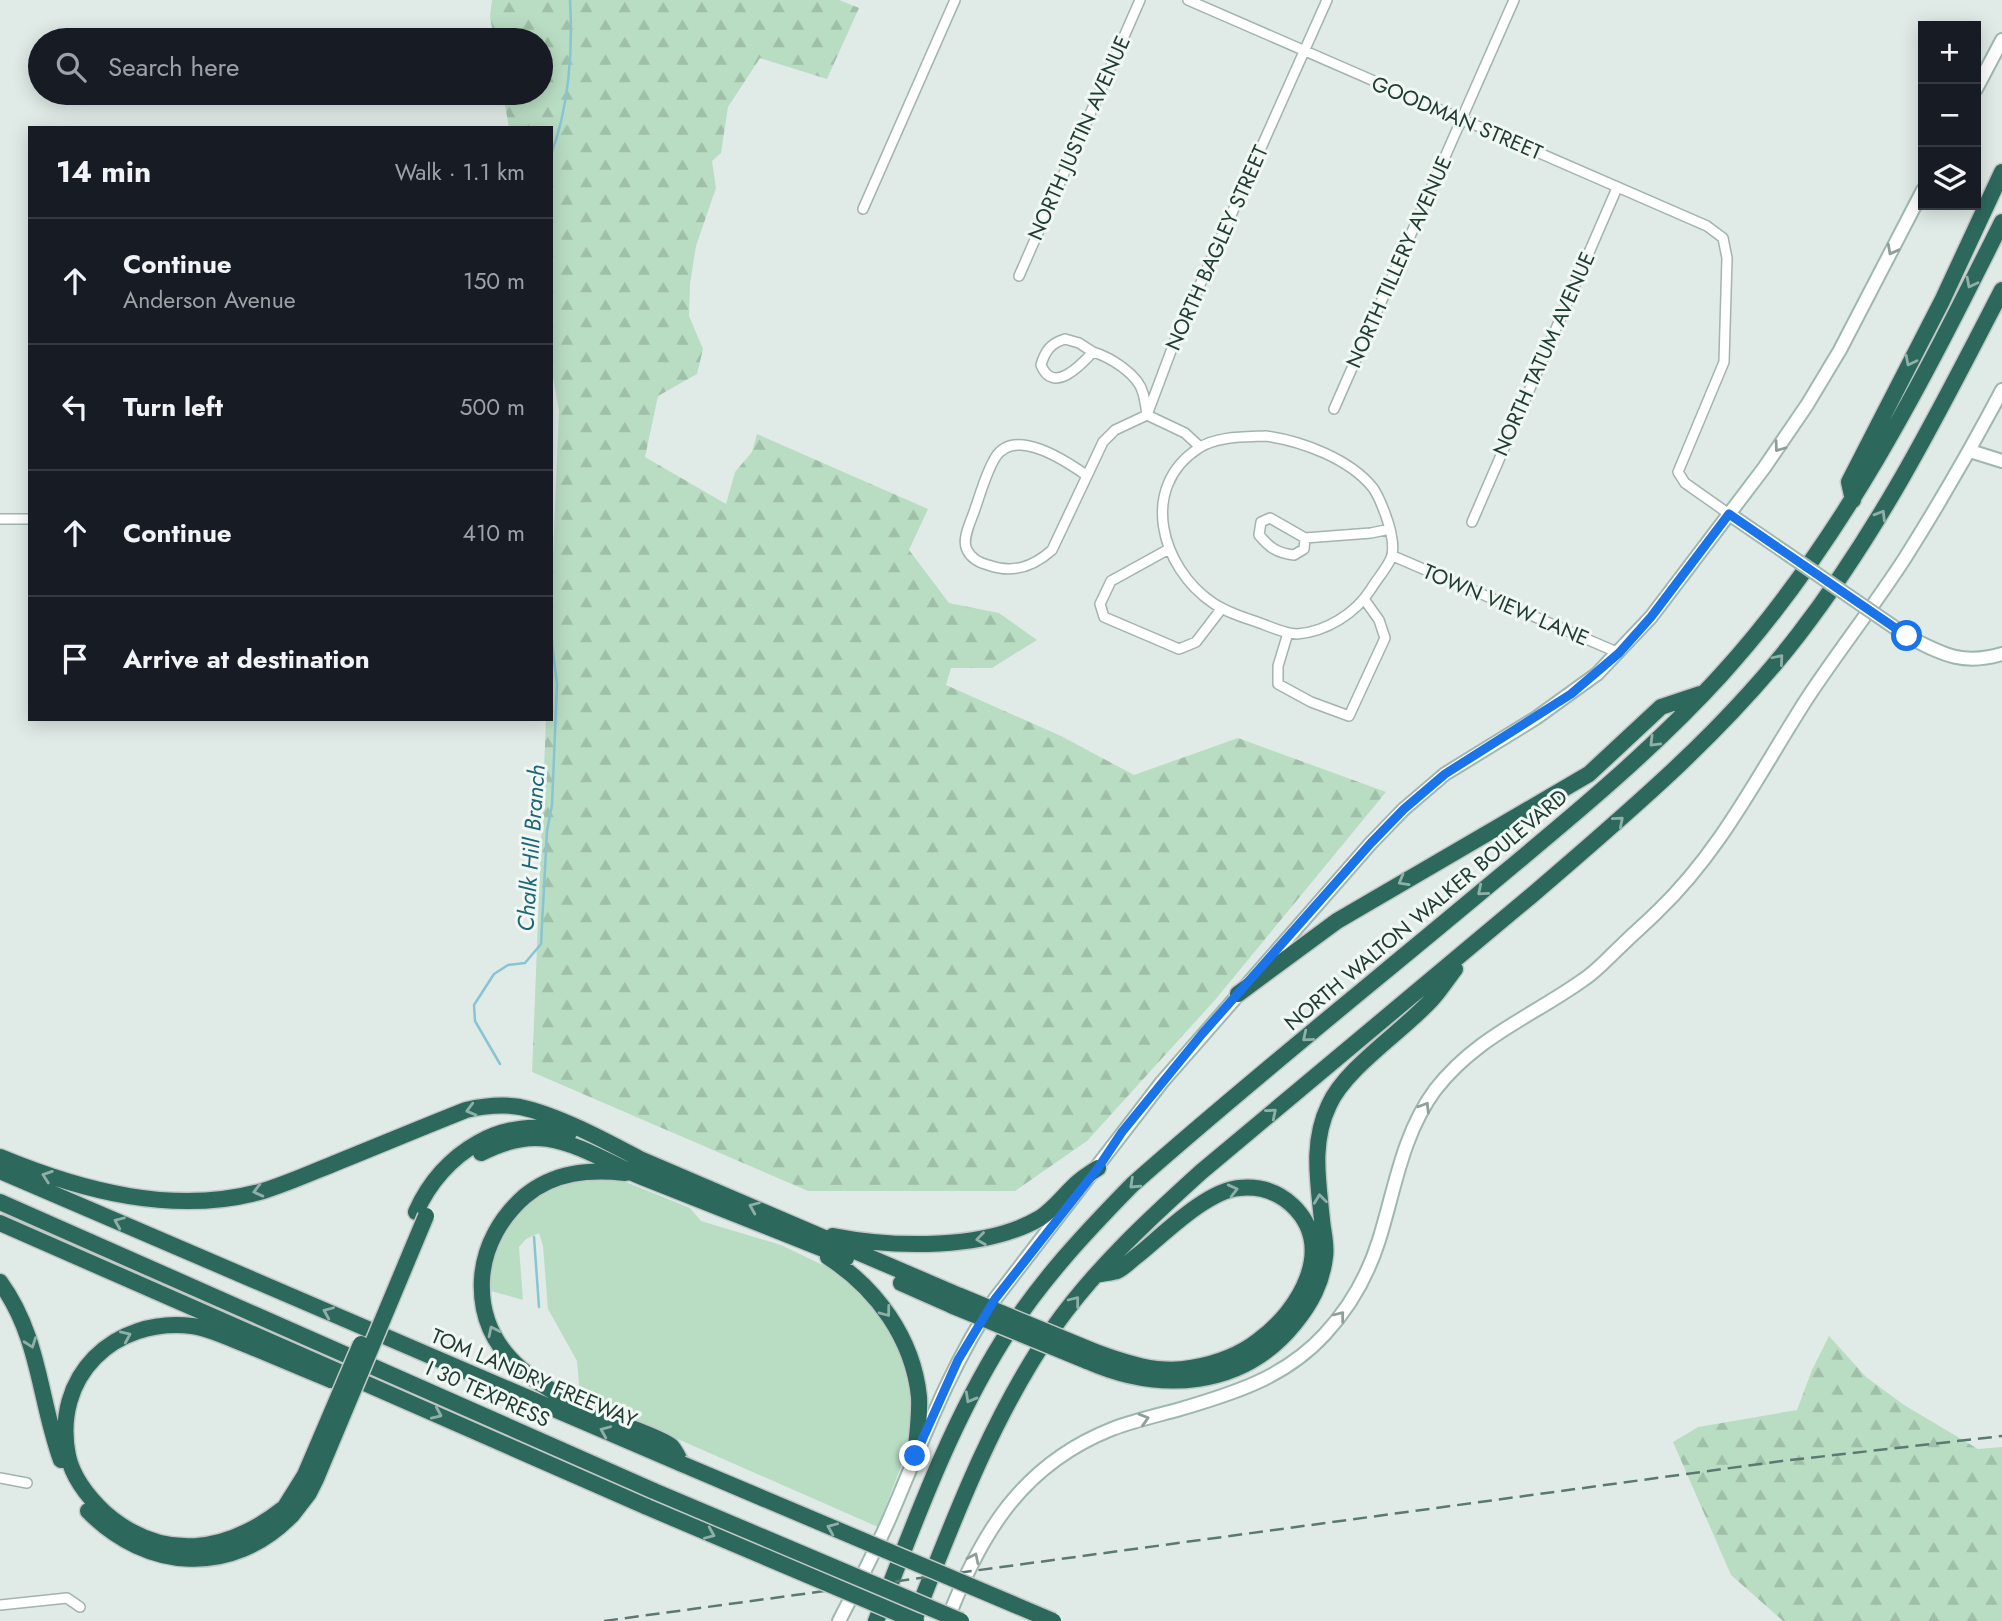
<!DOCTYPE html>
<meta charset="utf-8">
<style>
body{margin:0;font-family:Jost,sans-serif;background:#242831;color:#f1f3f6}
.controls{position:absolute;right:21px;top:21px;display:grid;overflow:hidden;border-radius:0px;box-shadow:0 4px 18px #0003}
.controls button{width:63px;height:63px;display:grid;place-items:center;padding:0;border:0;border-bottom:2px solid #363941;background:#171b24;color:#f1f3f6;font:35px sans-serif}
.stop{position:absolute;width:21px;height:21px;margin:-16px;border:5px solid #1a73e8;border-radius:50%;background:#fff}
.stop.end{background:#1a73e8;border-color:#fff;box-shadow:0 2px 7px #0008}
.list{margin:0;padding:0;list-style:none}
h2{display:flex;justify-content:space-between;align-items:center;height:91px;margin:0;padding:0 28px;font-size:30px}
h2 small{font-size:23px;font-weight:400;color:#9ea1a6}
.list li{display:grid;grid-template-columns:46px 1fr auto;gap:21px;align-items:center;box-sizing:border-box;height:126px;padding:0 28px;border-top:2px solid #363941}
.list b{display:block;font-size:26px;white-space:nowrap}
.list p{margin:0;font-size:23px;white-space:nowrap;color:#9ea1a6}
.list em{font-size:23px;font-style:normal;color:#9ea1a6}
.icon{flex:none;width:38px;height:38px;fill:none;stroke:currentColor;stroke-width:2;stroke-linecap:round;stroke-linejoin:round}
.map{position:relative;flex:none;width:2002px;height:1621px;overflow:hidden}
.search{position:absolute;background:#171b24;box-shadow:0 4px 18px #0003;left:28px;top:28px;width:525px;height:77px;display:flex;align-items:center;gap:18px;box-sizing:border-box;padding:0 24px;border-radius:38px;color:#9ea1a6;font-size:26px}
.panel{position:absolute;background:#171b24;box-shadow:0 4px 18px #0003;left:28px;top:126px;width:525px;height:595px;border-radius:0px}
.map>svg:first-child{display:block}
</style>
<div class="map">
<svg width="2002" height="1621" viewBox="0 0 2002 1621">
<defs>
<pattern id="forest-firs" width="22" height="20" patternUnits="userSpaceOnUse" patternTransform="scale(1.75)"><rect width="22" height="20" fill="#b9ddc3"/><path d="M5 1l3.5 6h-7zM16 11l3.5 6h-7z" fill="#9fbfa8"/></pattern>
</defs>
<rect width="100%" height="100%" fill="#e0ebe7"/>
<path fill="#b9ddc3" d="M585 1177 620 1180 631 1184 690 1208 701 1221 781 1245 831 1269 863 1296 881 1317 895 1342 905 1369 910 1397V1425L906 1453 878 1527 580 1396 577 1361 548 1309 543 1246 539 1233 526 1239 519 1247 523 1300 491 1291C489 1252 509 1204 548 1188 560 1184 573 1181 585 1177Z"/>
<path fill="url(#forest-firs)" d="M492 0H839L859 8 827 79 760 58 728 107 721 153 712 161 716 188 696 246 690 284 689 316 703 349 697 374 658 396 645 457 726 504 735 472 752 452 757 434 928 509 909 550 949 603 999 613 1037 640 992 668H951L946 685 1061 736 1134 775 1238 738 1386 792 1215 1000 1087 1141 1015 1191H808L532 1072 546 719H551V603L559 411 551 366V128H509L503 93H541V40H494L490 16Z
M1829 1336 1866 1377 1904 1405 1978 1449 2002 1447V1621H1783L1731 1575 1673 1442 1698 1427 1797 1410 1812 1370Z"/>
<g fill="none" stroke-linecap="round" stroke-linejoin="round">
<path stroke="#88c4d1" stroke-width="2.5" d="M551 154C569 108 573 49 570 0
M500 1064 475 1021 474 1005 494 974 508 965 525 963 541 944 547 831 552 805 557 684 551 636
M534 1237 539 1307"/>
<g stroke="#a3b3ae" stroke-width="12">
<path id="street" d="M1188 0 1707 226 1723 238 1727 258 1724 362 1678 472 1685 483 1729 514
M863 209 955 0
M1019 276 1140 0
M1065 339 1079 343 1093 352C1081 365 1053 395 1041 365 1045 351 1051 343 1065 339Z
M1093 352C1110 357 1138 374 1143 393 1145 400 1146 408 1147 415L1185 433 1200 447
M1334 409 1514 0
M1266 436C1302 441 1350 459 1373 488 1380 498 1384 510 1388 522 1391 531 1395 549 1391 558 1387 568 1377 579 1371 589 1356 613 1326 632 1297 634 1284 634 1269 626 1257 622 1242 617 1226 612 1213 603 1161 568 1138 487 1199 448 1217 436 1245 437 1266 436Z
M1086 475C1066 461 1014 426 995 458 986 473 981 492 975 509 972 519 961 539 967 550 971 558 980 563 988 565 1013 574 1033 567 1052 550L1103 442 1115 430 1147 415 1174 343 1327 0
M0 519H30
M1472 522 1617 188
M1305 538 1304 549 1294 555C1277 553 1270 548 1259 535L1261 522 1270 518 1305 538 1371 533 1390 529
M1169 549 1111 581 1100 604 1104 617 1179 649 1196 642 1222 608
M1393 556 1619 653
M1288 633 1278 666V684L1311 702 1349 716 1385 638 1379 620 1364 599
M0 1478 27 1483
M0 1605 67 1598 80 1607"/>
</g>
<g stroke="#9fb7af" stroke-width="16">
<path id="secondary" d="M1976 89 2002 40
M1970 451 2002 461
M1729 514 1751 529
M1907 636C1942 654 1962 666 2002 654
M839 1621C857 1586 875 1552 891 1515 923 1440 949 1368 995 1299L1162 1082 1371 843 1404 809 1445 774 1536 718 1597 674 1651 617 1764 468 1807 405 1840 350 1923 190
M947 1621C980 1535 1021 1465 1112 1429 1133 1421 1155 1416 1177 1410 1232 1394 1285 1378 1325 1334 1350 1307 1368 1275 1379 1240 1395 1189 1402 1135 1435 1090 1476 1037 1531 1017 1583 980 1597 971 1609 957 1621 946 1633 934 1646 923 1658 911 1722 850 1760 771 1808 697 1839 650 1874 606 1905 558 1939 504 1972 447 2002 390"/>
</g>
<g stroke="#c1c8c6" stroke-width="19">
<path id="highway" d="M1853 500 1849 482 1942 301 2002 172
M1238 994 1337 921 1589 774 1661 707 1700 694
M481 1153C501 1143 526 1135 548 1139 583 1145 610 1164 642 1177 710 1204 778 1231 846 1258
M633 1156 960 1296
M0 1157C82 1191 175 1216 263 1191 289 1183 313 1172 338 1162 380 1145 423 1127 466 1110 484 1106 502 1104 520 1107 558 1115 606 1141 640 1159
M0 1171 682 1464
M625 1173C589 1169 554 1172 525 1196 501 1217 484 1246 482 1279 477 1365 557 1395 622 1424 633 1429 663 1439 671 1446 675 1450 679 1459 682 1464
M0 1202C217 1300 436 1394 654 1491
M416 1212C442 1153 504 1113 569 1133
M0 1223 647 1507
M833 1236C894 1248 986 1250 1040 1218 1054 1209 1064 1195 1076 1184 1082 1178 1090 1173 1098 1168
M828 1257C876 1288 913 1338 919 1397 920 1416 917 1436 915 1456
M0 1282C40 1337 39 1399 61 1460
M901 1283 953 1306
M1093 1351C1125 1363 1157 1374 1191 1368 1215 1364 1240 1355 1259 1340 1300 1310 1337 1247 1292 1205 1277 1191 1259 1186 1239 1188 1206 1191 1163 1235 1138 1255 1131 1260 1124 1268 1117 1271 1110 1273 1102 1273 1096 1275
M1087 1361C1159 1393 1242 1389 1295 1323 1311 1303 1322 1283 1325 1257 1327 1245 1323 1232 1322 1220 1318 1180 1311 1142 1329 1105 1346 1067 1405 1030 1433 998 1441 989 1448 978 1455 969
M284 1508C227 1553 163 1563 105 1513 89 1498 73 1478 68 1456 52 1376 114 1317 192 1326 209 1328 226 1337 242 1343 272 1355 301 1368 331 1380L351 1381
M88 1511C147 1571 232 1577 292 1515
M916 1615C955 1516 993 1415 1054 1327 1095 1269 1148 1220 1201 1172 1311 1081 1421 989 1531 896 1626 814 1722 734 1799 634 1882 526 1940 410 2002 290
M876 1621C914 1525 948 1428 1003 1340 1039 1282 1085 1233 1132 1185 1246 1084 1365 989 1481 892 1564 823 1648 755 1721 675 1842 542 1922 382 2002 222"/>
</g>
<use href="#street" stroke="#fff" stroke-width="9"/>
<use href="#secondary" stroke="#fff" stroke-width="12"/>
<use href="#highway" stroke="#2d685d" stroke-width="16"/>
<path stroke="#5b7871" stroke-width="2.5" stroke-dasharray="14 7" stroke-linecap="butt" d="M604 1621 1782 1461 2002 1436"/>
<g stroke="#9fb7af" stroke-width="16" stroke-linecap="butt">
<path id="secondary-bridge" d="M1751 529 1907 636"/>
</g>
<g stroke="#c1c8c6" stroke-width="19" stroke-linecap="butt">
<path id="highway-bridge" d="M960 1296 1093 1351
M953 1306 1087 1361
M682 1464 1053 1621
M654 1491 961 1621
M285 1507 305 1475 361 1344
M647 1507 916 1621
M292 1515 309 1493 316 1479 426 1216"/>
</g>
<use href="#secondary-bridge" stroke="#fff" stroke-width="12"/>
<use href="#highway-bridge" stroke="#2d685d" stroke-width="16"/>
</g>
<defs><path id="oneway-chevron" d="M-2-3.5L2.5 0L-2 3.5" fill="none" stroke-width="1.6" stroke-linecap="round" stroke-linejoin="round" transform="scale(1.75)"/></defs>
<g stroke="#909e9a">
<use href="#oneway-chevron" transform="translate(1892 250) rotate(118)"/>
<use href="#oneway-chevron" transform="translate(1779 447) rotate(126)"/>
<use href="#oneway-chevron" transform="translate(1425 1107) rotate(-58)"/>
<use href="#oneway-chevron" transform="translate(1340 1316) rotate(-52)"/>
<use href="#oneway-chevron" transform="translate(1144 1419) rotate(-17)"/>
<use href="#oneway-chevron" transform="translate(974 1558) rotate(-64)"/>
</g>
<g stroke="#8fb0a8">
<use href="#oneway-chevron" transform="translate(1971 283) rotate(117)"/>
<use href="#oneway-chevron" transform="translate(1910 361) rotate(117)"/>
<use href="#oneway-chevron" transform="translate(1881 515) rotate(-59)"/>
<use href="#oneway-chevron" transform="translate(1779 659) rotate(-50)"/>
<use href="#oneway-chevron" transform="translate(1654 742) rotate(135)"/>
<use href="#oneway-chevron" transform="translate(1619 821) rotate(-41)"/>
<use href="#oneway-chevron" transform="translate(1403 881) rotate(150)"/>
<use href="#oneway-chevron" transform="translate(1482 891) rotate(140)"/>
<use href="#oneway-chevron" transform="translate(1307 1037) rotate(140)"/>
<use href="#oneway-chevron" transform="translate(471 1110) rotate(165)"/>
<use href="#oneway-chevron" transform="translate(1272 1113) rotate(-40)"/>
<use href="#oneway-chevron" transform="translate(47 1176) rotate(-161)"/>
<use href="#oneway-chevron" transform="translate(1134 1184) rotate(137)"/>
<use href="#oneway-chevron" transform="translate(1233 1190) rotate(-14)"/>
<use href="#oneway-chevron" transform="translate(258 1191) rotate(166)"/>
<use href="#oneway-chevron" transform="translate(1320 1199) rotate(-97)"/>
<use href="#oneway-chevron" transform="translate(754 1207) rotate(-157)"/>
<use href="#oneway-chevron" transform="translate(119 1222) rotate(-157)"/>
<use href="#oneway-chevron" transform="translate(981 1239) rotate(172)"/>
<use href="#oneway-chevron" transform="translate(1075 1301) rotate(-52)"/>
<use href="#oneway-chevron" transform="translate(328 1312) rotate(-157)"/>
<use href="#oneway-chevron" transform="translate(886 1312) rotate(53)"/>
<use href="#oneway-chevron" transform="translate(493 1331) rotate(-116)"/>
<use href="#oneway-chevron" transform="translate(126 1336) rotate(-24)"/>
<use href="#oneway-chevron" transform="translate(31 1343) rotate(70)"/>
<use href="#oneway-chevron" transform="translate(970 1398) rotate(119)"/>
<use href="#oneway-chevron" transform="translate(437 1414) rotate(24)"/>
<use href="#oneway-chevron" transform="translate(605 1431) rotate(-157)"/>
<use href="#oneway-chevron" transform="translate(832 1528) rotate(-157)"/>
<use href="#oneway-chevron" transform="translate(710 1534) rotate(23)"/>
</g>
<g fill="none" stroke-linecap="round" stroke-linejoin="round">
<path stroke="#1a73e8" stroke-width="9" d="M915 1456 958 1360 995 1299 1098 1168 1122 1132 1202 1034 1371 843 1404 809 1445 774 1571 694 1619 653 1651 617 1729 514 1907 636"/>
</g>
<g text-anchor="middle" dominant-baseline="central" stroke-width="6" stroke-linejoin="round" paint-order="stroke">
<g font-size="21" fill="#213c35" stroke="#f1f8f4">
<text transform="translate(1457 118) rotate(23)">GOODMAN STREET</text>
<text transform="translate(1079 138) rotate(-66)">NORTH JUSTIN AVENUE</text>
<text transform="translate(1217 248) rotate(-66)">NORTH BAGLEY STREET</text>
<text transform="translate(1399 262) rotate(-66)">NORTH TILLERY AVENUE</text>
<text transform="translate(1544 354) rotate(-66)">NORTH TATUM AVENUE</text>
<text transform="translate(1506 605) rotate(23)">TOWN VIEW LANE</text>
<text transform="translate(1426 910) rotate(-40)">NORTH WALTON WALKER BOULEVARD</text>
<text transform="translate(534 1378) rotate(23)">TOM LANDRY FREEWAY</text>
<text transform="translate(488 1394) rotate(24)">I 30 TEXPRESS</text>
</g>
<g font-size="23" font-style="italic" fill="#1b6678" stroke="#f1f8f4">
<text transform="translate(531 848) rotate(-86)">Chalk Hill Branch</text>
</g>
</g>
</svg>
<div class="controls">
<button>+</button>
<button>−</button>
<button><svg class="icon" aria-label="layers" viewBox="0 0 24 24"><path d="M12 4l9 5-9 5-9-5zM3 14l9 5 9-5"/></svg></button>
</div>
<div class="stop" style="left:1907px;top:636px"></div>
<div class="stop end" style="left:915px;top:1456px"></div>
<div class="search"><svg class="icon" aria-label="search" viewBox="0 0 24 24"><circle cx="10" cy="10" r="6"/><path d="M15 15l6 6"/></svg>Search here</div>
<section class="panel">
<h2>14 min<small>Walk · 1.1 km</small></h2>
<ul class="list">
<li><svg class="icon" aria-label="ahead" viewBox="0 0 24 24"><path d="M12 20V5M6 11l6-6 6 6"/></svg><div><b>Continue</b><p>Anderson Avenue</p></div><em>150 m</em></li>
<li><svg class="icon" aria-label="left" viewBox="0 0 24 24"><path d="M17 20v-9H6M10 6l-5 5 5 5"/></svg><div><b>Turn left</b></div><em>500 m</em></li>
<li><svg class="icon" aria-label="ahead" viewBox="0 0 24 24"><path d="M12 20V5M6 11l6-6 6 6"/></svg><div><b>Continue</b></div><em>410 m</em></li>
<li><svg class="icon" aria-label="arrive" viewBox="0 0 24 24"><path d="M6 21V4h12l-3 4 3 4H6"/></svg><div><b>Arrive at destination</b></div></li>
</ul>
</section>
</div>
